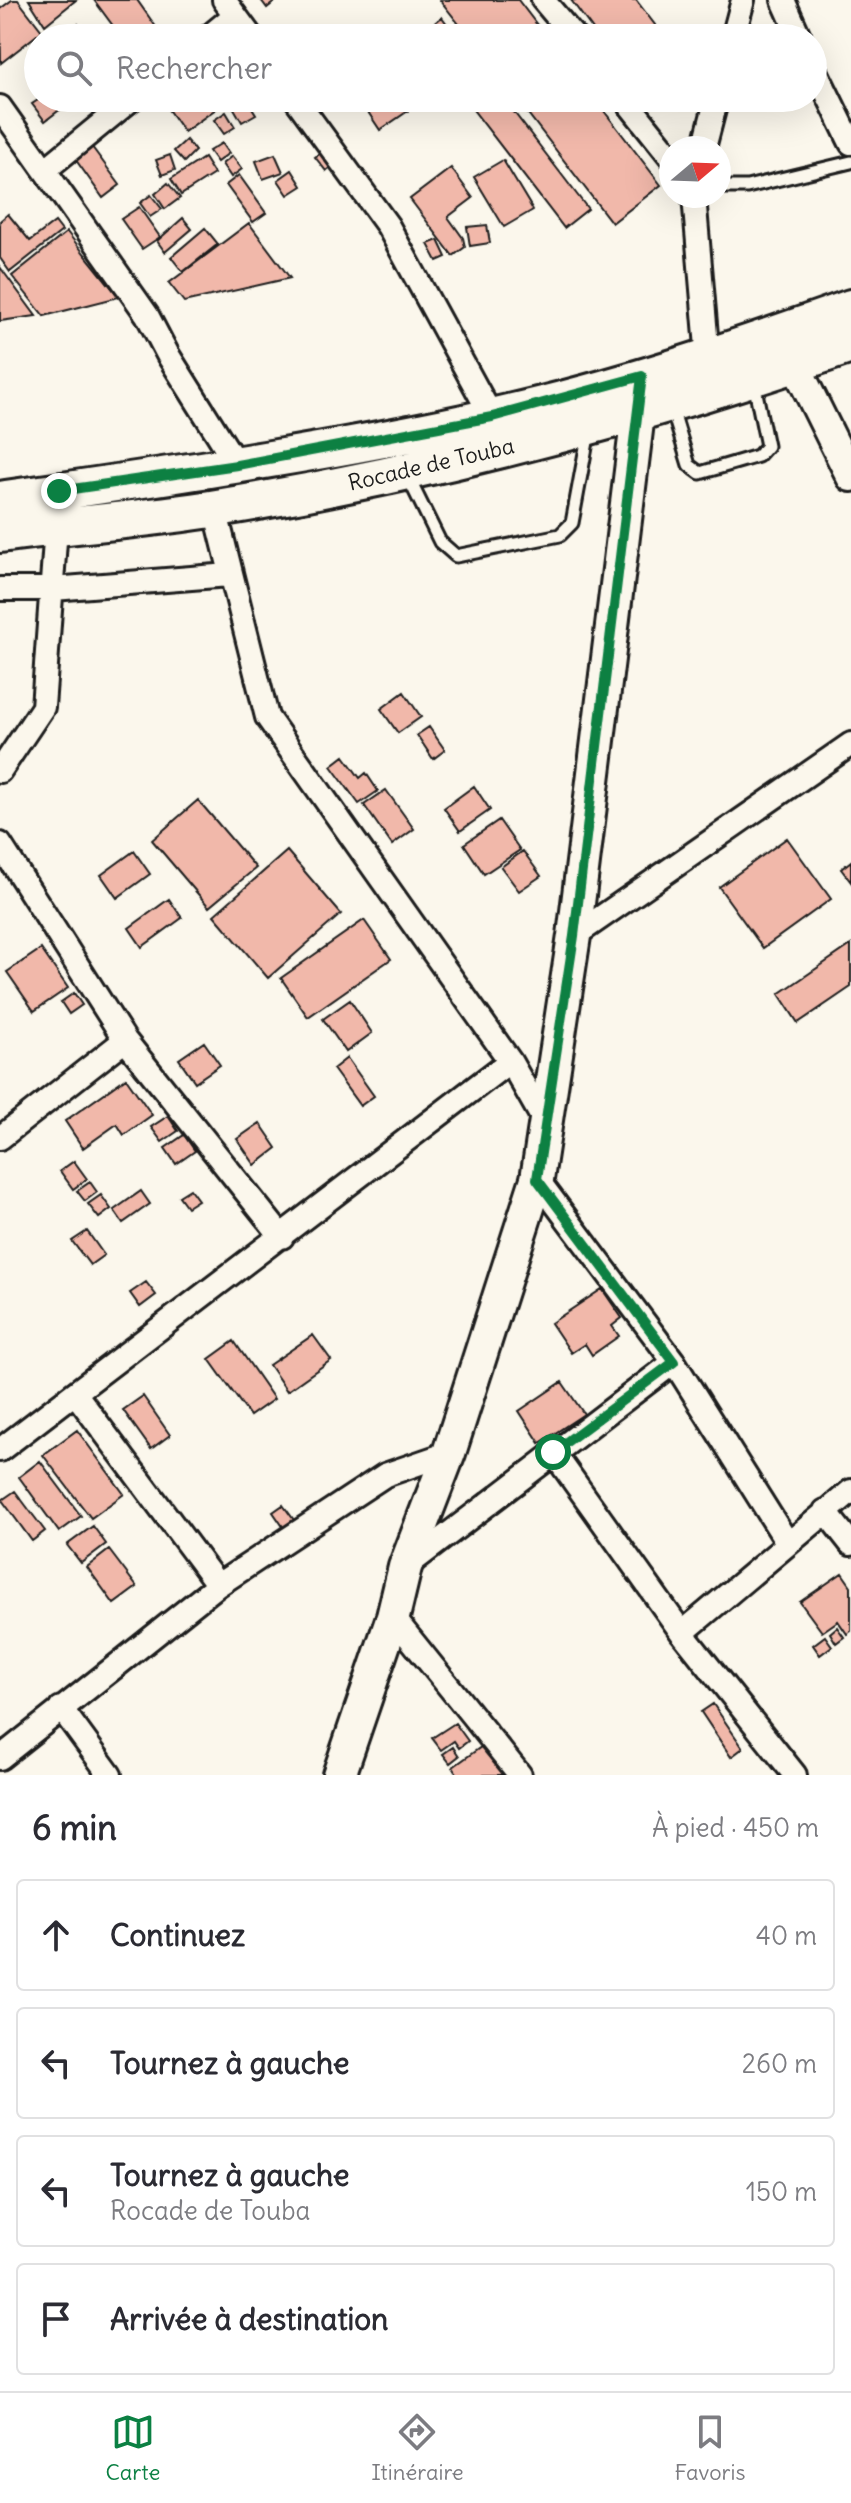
<!DOCTYPE html>
<html lang="fr">
<meta charset="utf-8">
<style>
body{margin:0;font-family:Delius,sans-serif;background:#f7f7f7;color:#2b2b33}
.compass{position:absolute;left:659px;top:136px;width:72px;height:72px;border-radius:50%;background:#fff;box-shadow:0 8px 32px #0002;rotate:71deg}
.stop{position:absolute;width:24px;height:24px;margin:-18px;border:6px solid #0b8043;border-radius:50%;background:#fff}
.stop.end{background:#0b8043;border-color:#fff;box-shadow:0 2px 8px #0008}
.list{margin:0;padding:0;list-style:none}
h2{display:flex;justify-content:space-between;align-items:center;height:104px;margin:0;padding:0 32px;font-size:34px}
h2 small{font-size:26px;font-weight:400;color:#7c7c81}
.list li{display:grid;grid-template-columns:52px 1fr auto;gap:24px;align-items:center;box-sizing:border-box;height:112px;margin:0 16px 16px;padding:0 16px;border:2px solid #e1e1e2;border-radius:8px}
.list b{display:block;font-size:30px;white-space:nowrap}
.list p{margin:0;font-size:26px;white-space:nowrap;color:#7c7c81}
.list em{font-size:26px;font-style:normal;color:#7c7c81}
.icon{flex:none;width:44px;height:44px;fill:none;stroke:currentColor;stroke-width:2;stroke-linecap:round;stroke-linejoin:round}
.map{position:relative;flex:none;width:851px;height:1775px;overflow:hidden}
.search{position:absolute;background:#fff;box-shadow:0 8px 32px #0002;left:24px;right:24px;top:24px;height:88px;display:flex;align-items:center;gap:20px;box-sizing:border-box;padding:0 28px;border-radius:44px;color:#7c7c81;font-size:30px}
.sheet{height:616px;background:#fff}
nav{display:flex;justify-content:space-around;align-items:center;box-sizing:border-box;height:112px;border-top:2px solid #e1e1e2;background:#fff;font-size:22px;color:#7c7c81}
nav a{display:grid;justify-items:center;gap:4px}
nav .on{color:#0b8043}
.map>svg:first-child{display:block}
</style>
<div class="map">
<svg width="851" height="1775" viewBox="0 0 851 1775">
<rect width="100%" height="100%" fill="#fbf7ec"/>
<filter id="ink" filterUnits="userSpaceOnUse"><feTurbulence type="fractalNoise" baseFrequency=".0125" numOctaves="2"/><feDisplacementMap in="SourceGraphic" scale="16" xChannelSelector="R" yChannelSelector="G"/><feConvolveMatrix kernelMatrix="1 2 1 2 8 2 1 2 1" color-interpolation-filters="sRGB"/></filter>
<g filter="url(#ink)">
<path fill="#f1b8aa" stroke="#1c1c1c" stroke-width="2" d="M12 0H18L42 31 1 63 0 9Z
M29 0H76L45 25Z
M94 0H137L161 34 156 38H122Z
M261 0H277L267 8Z
M440 0H518L547 38H470Z
M571 0H636L665 38H599Z
M442 17 457 38H418L417 37Z
M78 24 89 38H60Z
M41 98H75L45 121 32 104Z
M160 98H220L224 103 184 132Z
M246 98 256 114 242 122 232 105Z
M388 98H399L408 111 380 130 368 112Z
M403 98H423L411 107Z
M464 98H503L588 209 564 228Z
M516 98H594L661 185 612 223Z
M644 98H661L650 106Z
M226 112 235 127 224 134 214 120Z
M186 140 195 151 184 162 174 151Z
M89 143 120 185 103 198 73 156Z
M222 143 229 153 217 162 209 151Z
M326 149 336 162 326 171 315 157Z
M275 154 283 172 263 179 256 161Z
M170 155 175 170 162 175 156 160Z
M232 156 242 169 231 177 222 164Z
M204 158 214 174 181 195 171 179Z
M503 160 533 210 504 227 474 177Z
M451 168 473 198 448 217 463 238 465 247 453 256 410 199Z
M292 170 302 186 288 195 278 180Z
M239 175 266 213 253 222 226 185Z
M168 183 180 198 165 209 155 194Z
M151 195 162 209 150 217 140 203Z
M139 207 160 237 142 249 121 219Z
M8 214 30 241 55 222 62 231 10 272 0 258V221Z
M183 218 192 229 165 252 157 241Z
M249 223 290 278 184 302 169 283Z
M487 225 490 243 470 246 467 227Z
M205 228 218 244 183 272 171 257Z
M67 232 119 297 44 316 12 276Z
M438 240 446 257 437 261 428 244Z
M0 267 36 316 0 321Z
M404 692 421 717 398 733 381 709Z
M429 727 445 750 433 759 417 735Z
M344 756 360 778 366 773 378 791 359 804 331 766Z
M474 786 490 810 460 831 444 808Z
M386 790 414 829 392 845 364 805Z
M198 800 256 868 209 907 152 840Z
M499 820 520 850 484 874 464 844Z
M787 838 831 899 763 948 719 887Z
M134 851 150 874 117 898 101 875Z
M287 851 341 914 268 978 214 915Z
M523 851 541 876 519 891 501 867Z
M851 861V882L841 869Z
M169 899 182 918 142 947 129 928Z
M364 920 391 959 308 1017 281 978Z
M851 945V987L798 1023 779 994Z
M41 949 68 988 34 1011 7 972Z
M74 993 82 1005 69 1014 61 1002Z
M350 1000 372 1033 346 1052 323 1019Z
M204 1042 220 1065 195 1082 179 1059Z
M347 1058 374 1096 360 1106 333 1069Z
M126 1078 152 1115 124 1135 117 1124 83 1148 65 1121Z
M168 1116 178 1131 162 1142 151 1127Z
M260 1123 277 1148 255 1165 237 1139Z
M184 1135 195 1151 176 1164 165 1148Z
M74 1161 87 1179 73 1189 60 1171Z
M90 1182 97 1192 85 1201 77 1191Z
M190 1189 198 1200 187 1207 179 1196Z
M141 1191 150 1204 123 1223 114 1210Z
M101 1195 111 1209 99 1218 88 1204Z
M87 1231 104 1255 90 1265 72 1241Z
M146 1282 156 1295 140 1307 130 1293Z
M602 1289 622 1318 612 1326 619 1336 592 1355 585 1344 571 1353 551 1323Z
M313 1335 331 1360 287 1391 269 1365Z
M234 1341 274 1399 250 1416 209 1359Z
M562 1382 584 1414 540 1443 519 1411Z
M143 1396 170 1435 151 1449 123 1410Z
M77 1430 124 1494 91 1518 43 1455Z
M40 1461 81 1516 59 1532 19 1477Z
M15 1491 45 1531 32 1541 2 1500Z
M283 1505 294 1520 284 1528 273 1512Z
M93 1526 106 1544 81 1563 67 1545Z
M109 1550 137 1587 114 1604 87 1567Z
M842 1573 851 1586V1631L847 1634 838 1621 822 1632 800 1602Z
M837 1627 844 1637 836 1643 830 1633Z
M825 1636 832 1646 820 1655 813 1645Z
M713 1704 743 1748 731 1757 701 1712Z
M455 1723 468 1741 459 1748 454 1741 441 1750 432 1738Z
M488 1742 510 1775H458L453 1767Z
M453 1747 459 1756 450 1763 443 1754Z"/>
<g fill="none" stroke-linecap="round" stroke-linejoin="round">
<g stroke="#1c1c1c" stroke-width="17">
<path id="service" d="M719 187H747L851 162
M672 409 689 465 700 473 758 456 767 446 754 383
M408 477 440 542 456 556 560 535 572 523 589 431"/>
</g>
<g stroke="#1c1c1c" stroke-width="28">
<path id="minor" d="M224 0 252 38
M543 0 575 38
M783 0 800 38
M207 38 235 15
M733 38 743 0
M813 65 851 143
M295 98 388 226 492 417
M624 98 671 157
M0 107 147 315 168 355 237 465
M704 148 717 98
M45 170 133 98
M694 196 708 359
M215 509 267 717 510 1061 547 1126
M0 589H53L229 575
M0 771 43 707 56 527
M0 844 125 1040 282 1237
M574 936 851 744
M0 1138 125 1040
M537 1179 674 1362 787 1542
M75 1393 218 1585
M0 1450 510 1061
M553 1452 682 1633 795 1775
M825 1511 851 1544
M408 1565 674 1362
M393 1617 520 1775
M682 1633 851 1491
M61 1708 110 1775
M0 1758 218 1585 385 1475 449 1453"/>
</g>
<g stroke="#1c1c1c" stroke-width="34">
<path id="tertiary" d="M787 348 851 477"/>
</g>
<g stroke="#1c1c1c" stroke-width="38">
<path id="secondary" d="M339 1775 393 1617 405 1567 449 1453 537 1179 574 936 638 414"/>
</g>
<g stroke="#1c1c1c" stroke-width="42">
<path id="primary" d="M0 500C164 476 329 453 491 417 614 390 733 350 851 308
M0 534C72 524 145 520 217 508 433 473 645 416 851 345"/>
</g>
<use href="#service" stroke="#fbf7ec" stroke-width="11"/>
<use href="#minor" stroke="#fbf7ec" stroke-width="22"/>
<use href="#tertiary" stroke="#fbf7ec" stroke-width="28"/>
<use href="#secondary" stroke="#fbf7ec" stroke-width="32"/>
<use href="#primary" stroke="#fbf7ec" stroke-width="36"/>
</g>
</g>
<g fill="none" stroke-linecap="round" stroke-linejoin="round" filter="url(#ink)">
<path stroke="#0b8043" stroke-width="10" d="M59 491 237 465 492 417 642 376 574 936 537 1179 674 1362 553 1452"/>
</g>
<g text-anchor="middle" dominant-baseline="central" stroke-width="7" stroke-linejoin="round" paint-order="stroke">
<g font-size="22" fill="#1c1c1c" stroke="#fbf7ec">
<text transform="translate(431 464) rotate(-13)">Rocade de Touba</text>
</g>
</g>
</svg>
<svg class="compass" viewBox="-18 -18 36 36"><path d="M0-13l5 13h-10z" fill="#e53935"/><path d="M0 13l5-13h-10z" fill="#7c7c81"/></svg>
<div class="stop" style="left:553px;top:1452px"></div>
<div class="stop end" style="left:59px;top:491px"></div>
<div class="search"><svg class="icon" aria-label="search" viewBox="0 0 24 24"><circle cx="10" cy="10" r="6"/><path d="M15 15l6 6"/></svg>Rechercher</div>
</div>
<section class="sheet">
<h2>6 min<small>À pied · 450 m</small></h2>
<ul class="list">
<li><svg class="icon" aria-label="ahead" viewBox="0 0 24 24"><path d="M12 20V5M6 11l6-6 6 6"/></svg><div><b>Continuez</b></div><em>40 m</em></li>
<li><svg class="icon" aria-label="left" viewBox="0 0 24 24"><path d="M17 20v-9H6M10 6l-5 5 5 5"/></svg><div><b>Tournez à gauche</b></div><em>260 m</em></li>
<li><svg class="icon" aria-label="left" viewBox="0 0 24 24"><path d="M17 20v-9H6M10 6l-5 5 5 5"/></svg><div><b>Tournez à gauche</b><p>Rocade de Touba</p></div><em>150 m</em></li>
<li><svg class="icon" aria-label="arrive" viewBox="0 0 24 24"><path d="M6 21V4h12l-3 4 3 4H6"/></svg><div><b>Arrivée à destination</b></div></li>
</ul>
</section>
<nav>
<a class="on"><svg class="icon" aria-label="map" viewBox="0 0 24 24"><path d="M3 6l6-2 6 2 6-2v14l-6 2-6-2-6 2zM9 4v14M15 6v14"/></svg>Carte</a>
<a><svg class="icon" aria-label="directions" viewBox="0 0 24 24"><path d="M12 3l9 9-9 9-9-9zM9 14v-3h6M13 9l2 2-2 2"/></svg>Itinéraire</a>
<a><svg class="icon" aria-label="saved" viewBox="0 0 24 24"><path d="M7 4h10v16l-5-4-5 4z"/></svg>Favoris</a>
</nav>
